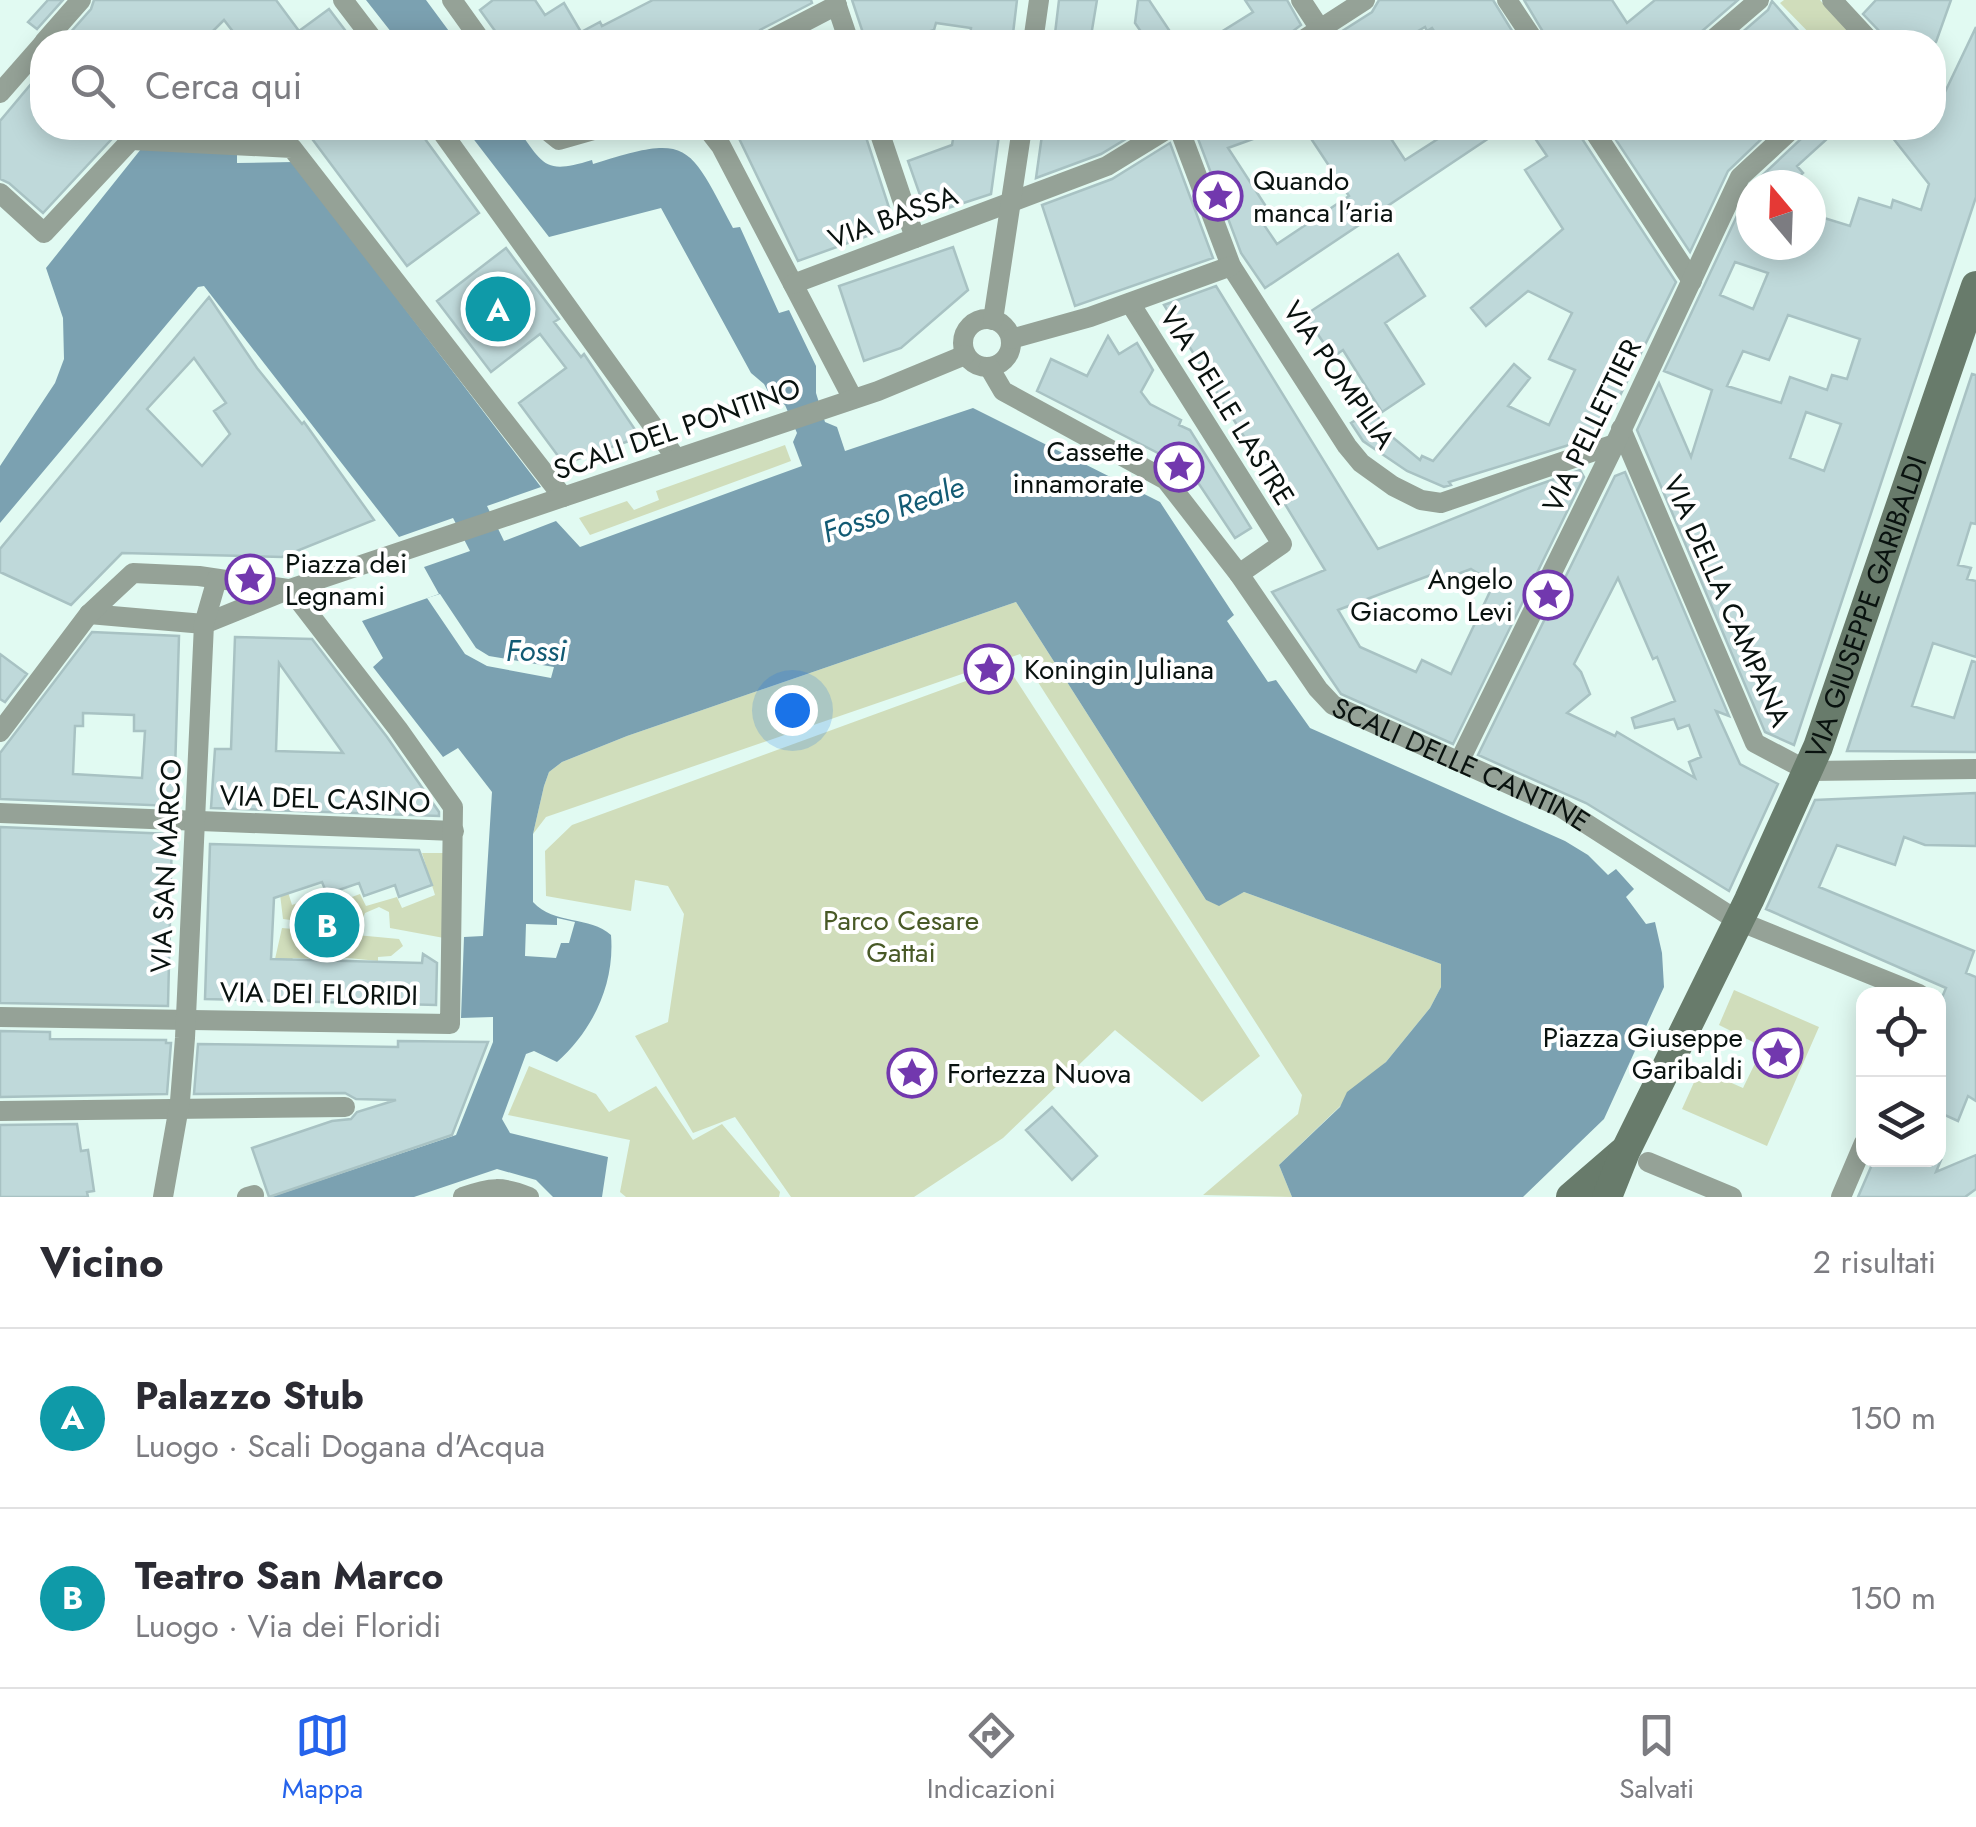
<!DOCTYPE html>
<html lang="it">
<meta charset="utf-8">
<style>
body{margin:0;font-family:Jost,sans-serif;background:#f7f7f7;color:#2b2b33}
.controls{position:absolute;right:30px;bottom:30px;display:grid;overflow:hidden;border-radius:20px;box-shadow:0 5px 25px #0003}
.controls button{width:90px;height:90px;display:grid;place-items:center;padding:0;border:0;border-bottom:2px solid #e1e1e2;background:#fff;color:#2b2b33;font:50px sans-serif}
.compass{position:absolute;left:1736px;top:170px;width:90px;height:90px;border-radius:50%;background:#fff;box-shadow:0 5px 25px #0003;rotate:341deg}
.you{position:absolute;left:792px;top:710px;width:35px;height:35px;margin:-25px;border:8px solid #fff;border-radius:50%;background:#1a73e8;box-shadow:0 0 0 15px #1a73e833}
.badge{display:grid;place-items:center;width:65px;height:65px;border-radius:50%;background:#2563eb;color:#fff;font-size:32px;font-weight:700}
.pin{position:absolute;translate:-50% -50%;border:5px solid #fff;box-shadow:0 2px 10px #0006}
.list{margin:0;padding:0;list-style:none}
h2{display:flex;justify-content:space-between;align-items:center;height:130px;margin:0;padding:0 40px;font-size:42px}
h2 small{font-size:32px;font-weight:400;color:#7c7c81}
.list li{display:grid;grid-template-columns:65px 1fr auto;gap:30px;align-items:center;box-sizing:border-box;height:180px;padding:0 40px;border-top:2px solid #e1e1e2}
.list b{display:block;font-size:38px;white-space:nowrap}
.list p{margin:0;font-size:32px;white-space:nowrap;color:#7c7c81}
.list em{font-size:32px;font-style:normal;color:#7c7c81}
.icon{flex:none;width:55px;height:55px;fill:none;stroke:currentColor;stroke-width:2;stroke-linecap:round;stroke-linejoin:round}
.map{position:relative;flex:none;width:1976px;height:1197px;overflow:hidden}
.search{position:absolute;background:#fff;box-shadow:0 5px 25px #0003;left:30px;right:30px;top:30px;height:110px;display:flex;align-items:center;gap:25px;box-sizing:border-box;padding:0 35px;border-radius:40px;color:#7c7c81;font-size:38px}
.sheet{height:490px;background:#fff}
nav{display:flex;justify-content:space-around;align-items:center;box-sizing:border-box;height:140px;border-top:2px solid #e1e1e2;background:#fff;font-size:28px;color:#7c7c81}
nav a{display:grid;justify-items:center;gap:5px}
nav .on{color:#2563eb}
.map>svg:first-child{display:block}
</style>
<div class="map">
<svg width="1976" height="1197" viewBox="0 0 1976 1197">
<rect width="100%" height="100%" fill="#e1faf2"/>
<path fill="#d0ddbb" d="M1784 0H1820L1859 42H1818L1780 3Z
M785 445 791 461 590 535 579 518 627 501 634 510 659 500 656 491Z
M1016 602 1206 900 1219 905 1244 892 1441 964V987L1430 1008 1386 1062 1279 1165 1292 1197 1203 1195 1298 1114 1302 1095 1020 654 546 817 533 834 544 786 549 772 562 762 627 736Z
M1007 666 1260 1056 1202 1102 1115 1030 1003 1138 914 1197H791L735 1117 693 1133 635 1036 668 1022 684 914 668 886 635 880 631 911 546 896 545 851 572 825Z
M422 853H447L444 938 390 928 389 912 379 907 365 913 362 920 364 930 283 919 280 894 288 892 292 905 325 893 330 905 360 894 366 906 397 897 402 908 435 895Z
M282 928 399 939 403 946 391 956 378 957V961L328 956 327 959 293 958 284 969 273 968Z
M1734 990 1819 1027 1767 1146 1682 1109 1700 1069 1743 1088 1763 1047 1719 1025Z
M529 1066 596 1094 609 1112 656 1086 693 1140 722 1124 780 1192 779 1197H626L620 1192 630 1140 508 1115Z"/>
<path fill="#7ba1b1" d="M366 0H426L457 42H399Z
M465 128H517C544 165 544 175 592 160L593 164C690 133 688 143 733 228L740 227 779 313 789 310 816 366V393L825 422 837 427 845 451 973 408 1160 502 1234 615 1227 621 1268 682 1276 680 1310 728 1565 841 1588 855 1608 875 1616 869 1634 889 1626 897 1646 924 1655 922 1662 953 1664 987 1604 1119 1523 1197H1292L1279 1165 1340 1107 1347 1092 1386 1062 1430 1008 1441 987V964L1244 892 1219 906 1206 900 1016 602 627 736 562 762 549 772 544 786 533 834V902C554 925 590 916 611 935 615 984 593 1030 557 1062L534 1051 526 1054 502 1119 510 1133 608 1157 602 1197H553L536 1180 497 1169 414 1197H271L456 1135 493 1042V1017L461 1018 464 937 483 936 492 792 458 748 443 757 373 667 383 658 362 621 439 594 424 567 470 551 453 518 399 537 204 286 198 287 0 523V466L55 383 64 359 63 318 46 268 141 149 237 154V163L293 162 541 487 487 506 504 541 556 521 580 547 802 466 793 442 797 433 785 405 771 397 764 384 751 373 661 208 549 237Z"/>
<path fill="#e1faf2" d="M440 594 476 648 489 656 554 667 551 678 487 666 465 654 427 598Z
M557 918 575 922 569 943H561L556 958 525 956 526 924 557 925Z"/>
<path fill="#bfd9da" stroke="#a8c2c3" stroke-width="2.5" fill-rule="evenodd" d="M48 0H63L37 29 28 22Z
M94 0H276L299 31 329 9 354 42H241L224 20 202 42H62L91 9Z
M493 0H535L545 15 564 3 581 32 600 22 602 26 653 0H811L812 3 760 30 752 42H503L480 10Z
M852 0H1017L1012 42H969L971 28 936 23 934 30 894 42H866Z
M1059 0H1097L1090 42H1054Z
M1138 0H1149L1177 42H1148L1135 23Z
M1245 0H1287L1301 25 1288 35 1286 42H1205L1253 12Z
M1379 0H1493L1519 42H1441L1432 28 1427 31 1425 27 1399 42H1325L1372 12Z
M1524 0H1612L1627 23 1655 0H1738L1701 32 1697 42H1549Z
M1876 0H1951L1936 42H1884L1881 33 1863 14Z
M1772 1 1808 42H1731L1768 10Z
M1976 27V197L1794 745 1765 732 1637 430 1659 383 1691 457 1712 390 1664 371 1751 186V245H1811V214L1850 226 1859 198 1891 208 1893 200 1921 210 1929 184 1885 128H1934V115ZM1735 262 1768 273 1753 309 1720 295ZM1788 315 1860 339 1847 379 1832 375 1827 390 1790 377 1781 403 1727 386 1743 351 1769 360ZM1806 412 1841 424 1824 471 1790 458Z
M42 71V128H122L43 213 9 183 0 179V121Z
M304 128H417L479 213 407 266Z
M734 128H863L895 226 798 261Z
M955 128H1000L991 194 927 215 908 161 952 145Z
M1043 128H1144L1101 154 1036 178Z
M1194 128H1278V130L1228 148 1265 205 1260 219 1277 244 1349 196 1304 128H1384L1405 160 1455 128H1504L1265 288 1241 253Z
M1528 128H1575L1676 282 1601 434 1588 431 1582 441 1449 482 1451 485 1444 487 1407 471 1363 441 1351 423 1373 410 1391 436 1420 460 1422 456 1433 461 1514 364 1530 378 1508 406 1549 425 1575 370 1549 359 1572 313 1528 291 1486 326 1471 308 1563 229 1525 170 1547 156Z
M1630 128H1773L1728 171 1690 252 1616 140Z
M1806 128H1839L1797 166 1803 173 1790 185H1752L1802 138Z
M1170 143 1213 258 1075 306 1042 205 1112 179Z
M953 247 968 290 901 348 864 361 839 286Z
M506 248 559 319 554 322 581 357 584 354 640 437 564 464 519 403 566 368 540 334 491 372 437 301Z
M1398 254 1425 296 1385 323 1424 384 1382 412 1343 350 1333 357 1305 315Z
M1216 286 1378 549 1529 488 1580 470 1584 477 1453 744 1341 694 1272 592 1325 570 1164 305ZM1471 569 1494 583 1451 674 1422 660 1416 672 1360 647 1338 610 1436 573 1442 580Z
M209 297 257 368 302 424 304 422 374 520 282 557 122 553 71 605 0 572V549ZM194 358 226 403 214 411 230 434 202 466 147 409Z
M1108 336 1119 354 1137 343 1153 370 1141 392 1150 404 1181 420 1179 425 1190 430 1251 528 1235 538 1189 469 1037 391 1051 359 1087 376Z
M1972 374 1976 375V524L1971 523 1958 565 1971 568 1967 579 1976 581V657L1933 643 1912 706 1954 718 1972 661 1976 662V752L1847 751Z
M1625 472 1729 716 1716 711 1740 764 1778 784 1729 891 1586 803 1478 755 1615 476ZM1618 578 1653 659 1657 657 1675 701 1632 718 1635 728 1674 719 1678 729 1689 725 1701 757 1689 762 1695 778 1617 732 1615 736 1567 713 1590 694 1581 672 1574 664Z
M92 632 179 636 174 806 0 799V753ZM83 713 134 715V731H145L142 778 73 774 75 726H83Z
M235 637 312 639 387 737 439 812V816L211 808 215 749H231ZM279 663 343 753 276 751Z
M0 654 27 674 5 702 0 699Z
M1976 793V846L1925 845 1904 837 1895 865 1837 845 1819 887 1974 951 1966 973 1976 977V1101L1968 1096 1958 1121 1938 1112V1007L1946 988 1766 909 1815 800Z
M0 827 172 834 168 1006 0 1003Z
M210 844 419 850 432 885 399 897 395 885 364 896 359 883 327 894 322 882 274 898 271 959 422 963 423 954 437 963 436 1005 205 999Z
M0 1031 50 1032V1039L166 1040V1043H171L167 1094 0 1097Z
M398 1041 488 1042 452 1135 269 1197 252 1148 332 1121 351 1119 357 1112 396 1100 356 1099 345 1093 194 1094 198 1044 398 1047Z
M1052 1107 1097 1156 1072 1180 1026 1130Z
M77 1124 81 1151 88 1150 94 1191 87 1192 88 1197H0V1125Z
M1976 1155V1189L1965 1197H1858L1874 1160H1941L1936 1172Z"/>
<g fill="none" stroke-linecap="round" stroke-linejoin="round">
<g stroke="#95a297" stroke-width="20">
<path d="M343 0 375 42"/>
<path d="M452 0 482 42"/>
<path d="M835 0 849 42"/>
<path d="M1301 0 1320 29"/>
<path d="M1507 0 1535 42"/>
<path d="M1832 0 1871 42"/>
<path d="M44 42 81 0"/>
<path d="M766 42 837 5"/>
<path d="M1033 42 1039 0"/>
<path d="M1300 42 1365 0"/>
<path d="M1710 42 1759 0"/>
<path d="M0 93 42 45"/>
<path d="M439 128 676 458"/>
<path d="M544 128 559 140 601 128"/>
<path d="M707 128 721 146 853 399"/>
<path d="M878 128 915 238"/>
<path d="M1179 128 1231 266 1347 446 1361 463 1393 486 1421 500 1441 503 1615 444"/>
<path d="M1592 128 1692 281"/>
<path d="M0 193 44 233 131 140 292 148 563 497"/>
<path d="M793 284 1107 166 1169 128"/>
<path d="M1130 303 1282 544 1239 574"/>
<circle cx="987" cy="343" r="24"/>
<path d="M993 320 1022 128"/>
<path d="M1011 339 1090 317 1231 266"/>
<path id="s1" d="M989 367 1003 391 1166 480 1239 574 1318 689 1333 705 1562 808 1738 921"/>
<path d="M1621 429 1755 743 1808 771 1976 769"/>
<path d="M89 614 204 624 290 589 878 391 965 355"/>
<path d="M0 732 89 614 133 573 199 576 288 589"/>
<path d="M1459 762 1615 444 1740 177 1793 128"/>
<path d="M0 813 454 831"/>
<path d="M1751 926 1919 994"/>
<path d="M0 1017 450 1024 453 807 398 729 290 589"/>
<path d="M0 1111 345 1107"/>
<path d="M1648 1162 1732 1197"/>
<path d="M163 1197 180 1101 185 1038 204 624 217 579"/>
<path d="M247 1197 254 1195"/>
<path d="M463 1197C490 1187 502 1186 529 1197"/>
<path d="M1841 1197 1864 1143"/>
</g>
<g stroke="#687b6b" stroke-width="30">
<path d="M1571 1197 1622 1153"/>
<path id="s2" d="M1607 1197 1625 1152 1749 900 1818 747 1976 286"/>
</g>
</g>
<defs>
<g id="sight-ring" transform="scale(2.5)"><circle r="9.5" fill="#fff" stroke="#7238ae" stroke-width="1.5"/><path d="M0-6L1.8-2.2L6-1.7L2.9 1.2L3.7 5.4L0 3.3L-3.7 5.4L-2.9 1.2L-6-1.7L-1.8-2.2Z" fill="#7238ae"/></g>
</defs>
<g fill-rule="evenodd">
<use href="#sight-ring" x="1218" y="196"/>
<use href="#sight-ring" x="1179" y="467"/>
<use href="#sight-ring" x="250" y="579"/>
<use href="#sight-ring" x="1548" y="595"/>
<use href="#sight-ring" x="989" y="669"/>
<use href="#sight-ring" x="1778" y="1053"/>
<use href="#sight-ring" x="912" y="1073"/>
</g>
<g text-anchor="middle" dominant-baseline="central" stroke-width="8" stroke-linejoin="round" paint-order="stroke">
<g font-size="28" fill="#09120f" stroke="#fff" text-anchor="start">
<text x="1253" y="180">Quando<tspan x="1253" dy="32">manca l’aria</tspan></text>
<text x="1144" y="451" text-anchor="end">Cassette<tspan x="1144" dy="32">innamorate</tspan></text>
<text x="285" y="563">Piazza dei<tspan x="285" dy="32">Legnami</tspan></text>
<text x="1513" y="579" text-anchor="end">Angelo<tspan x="1513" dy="32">Giacomo Levi</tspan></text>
<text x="1024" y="669">Koningin Juliana</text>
<text x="1743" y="1037" text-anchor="end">Piazza Giuseppe<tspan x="1743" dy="32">Garibaldi</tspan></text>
<text x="947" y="1073">Fortezza Nuova</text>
</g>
<g font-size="28" fill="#09120f" stroke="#fff">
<text transform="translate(893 217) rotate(-20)">VIA BASSA</text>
<text transform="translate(1339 375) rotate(55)">VIA POMPILIA</text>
<text transform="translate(1227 406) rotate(58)">VIA DELLE LASTRE</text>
<text transform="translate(1592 426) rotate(-64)">VIA PELLETTIER</text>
<text transform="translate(677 429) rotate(-19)">SCALI DEL PONTINO</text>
<text transform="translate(1727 601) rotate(66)">VIA DELLA CAMPANA</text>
<text stroke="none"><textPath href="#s2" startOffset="645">VIA GIUSEPPE GARIBALDI</textPath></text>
<text stroke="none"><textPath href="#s1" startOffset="635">SCALI DELLE CANTINE</textPath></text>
<text transform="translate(325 799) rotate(2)">VIA DEL CASINO</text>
<text transform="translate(166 866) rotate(-87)">VIA SAN MARCO</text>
<text transform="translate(319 994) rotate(1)">VIA DEI FLORIDI</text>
</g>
<g font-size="28" fill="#485926" stroke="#fff">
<text x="901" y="920">Parco Cesare<tspan x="901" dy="32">Gattai</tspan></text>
</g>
<g font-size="30" font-style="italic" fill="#125b74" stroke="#fff">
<text transform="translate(893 509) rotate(-19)">Fosso Reale</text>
<text x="536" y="650">Fossi</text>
</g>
</g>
</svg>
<div class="controls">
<button><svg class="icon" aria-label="locate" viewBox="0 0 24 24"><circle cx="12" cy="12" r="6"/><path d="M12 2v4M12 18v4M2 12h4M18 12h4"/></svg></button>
<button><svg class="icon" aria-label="layers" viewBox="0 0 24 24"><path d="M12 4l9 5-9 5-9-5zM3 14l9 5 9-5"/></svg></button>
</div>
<svg class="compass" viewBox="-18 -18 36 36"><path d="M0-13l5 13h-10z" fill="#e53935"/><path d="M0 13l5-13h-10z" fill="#7c7c81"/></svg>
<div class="you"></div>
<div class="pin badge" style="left:498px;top:309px;background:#0f9aa8">A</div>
<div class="pin badge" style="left:327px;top:925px;background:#0f9aa8">B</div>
<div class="search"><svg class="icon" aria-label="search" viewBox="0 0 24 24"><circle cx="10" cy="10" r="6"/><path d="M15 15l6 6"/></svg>Cerca qui</div>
</div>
<section class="sheet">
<h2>Vicino<small>2 risultati</small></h2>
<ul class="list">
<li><span class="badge" style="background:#0f9aa8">A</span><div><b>Palazzo Stub</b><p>Luogo · Scali Dogana d'Acqua</p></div><em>150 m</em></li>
<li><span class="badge" style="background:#0f9aa8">B</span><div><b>Teatro San Marco</b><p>Luogo · Via dei Floridi</p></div><em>150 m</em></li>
</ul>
</section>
<nav>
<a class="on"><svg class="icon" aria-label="map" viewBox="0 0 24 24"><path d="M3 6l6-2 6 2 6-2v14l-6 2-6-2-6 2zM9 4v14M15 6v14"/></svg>Mappa</a>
<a><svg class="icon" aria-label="directions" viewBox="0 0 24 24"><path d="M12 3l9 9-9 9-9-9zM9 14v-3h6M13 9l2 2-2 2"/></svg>Indicazioni</a>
<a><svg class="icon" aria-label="saved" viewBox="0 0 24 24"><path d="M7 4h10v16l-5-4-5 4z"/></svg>Salvati</a>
</nav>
